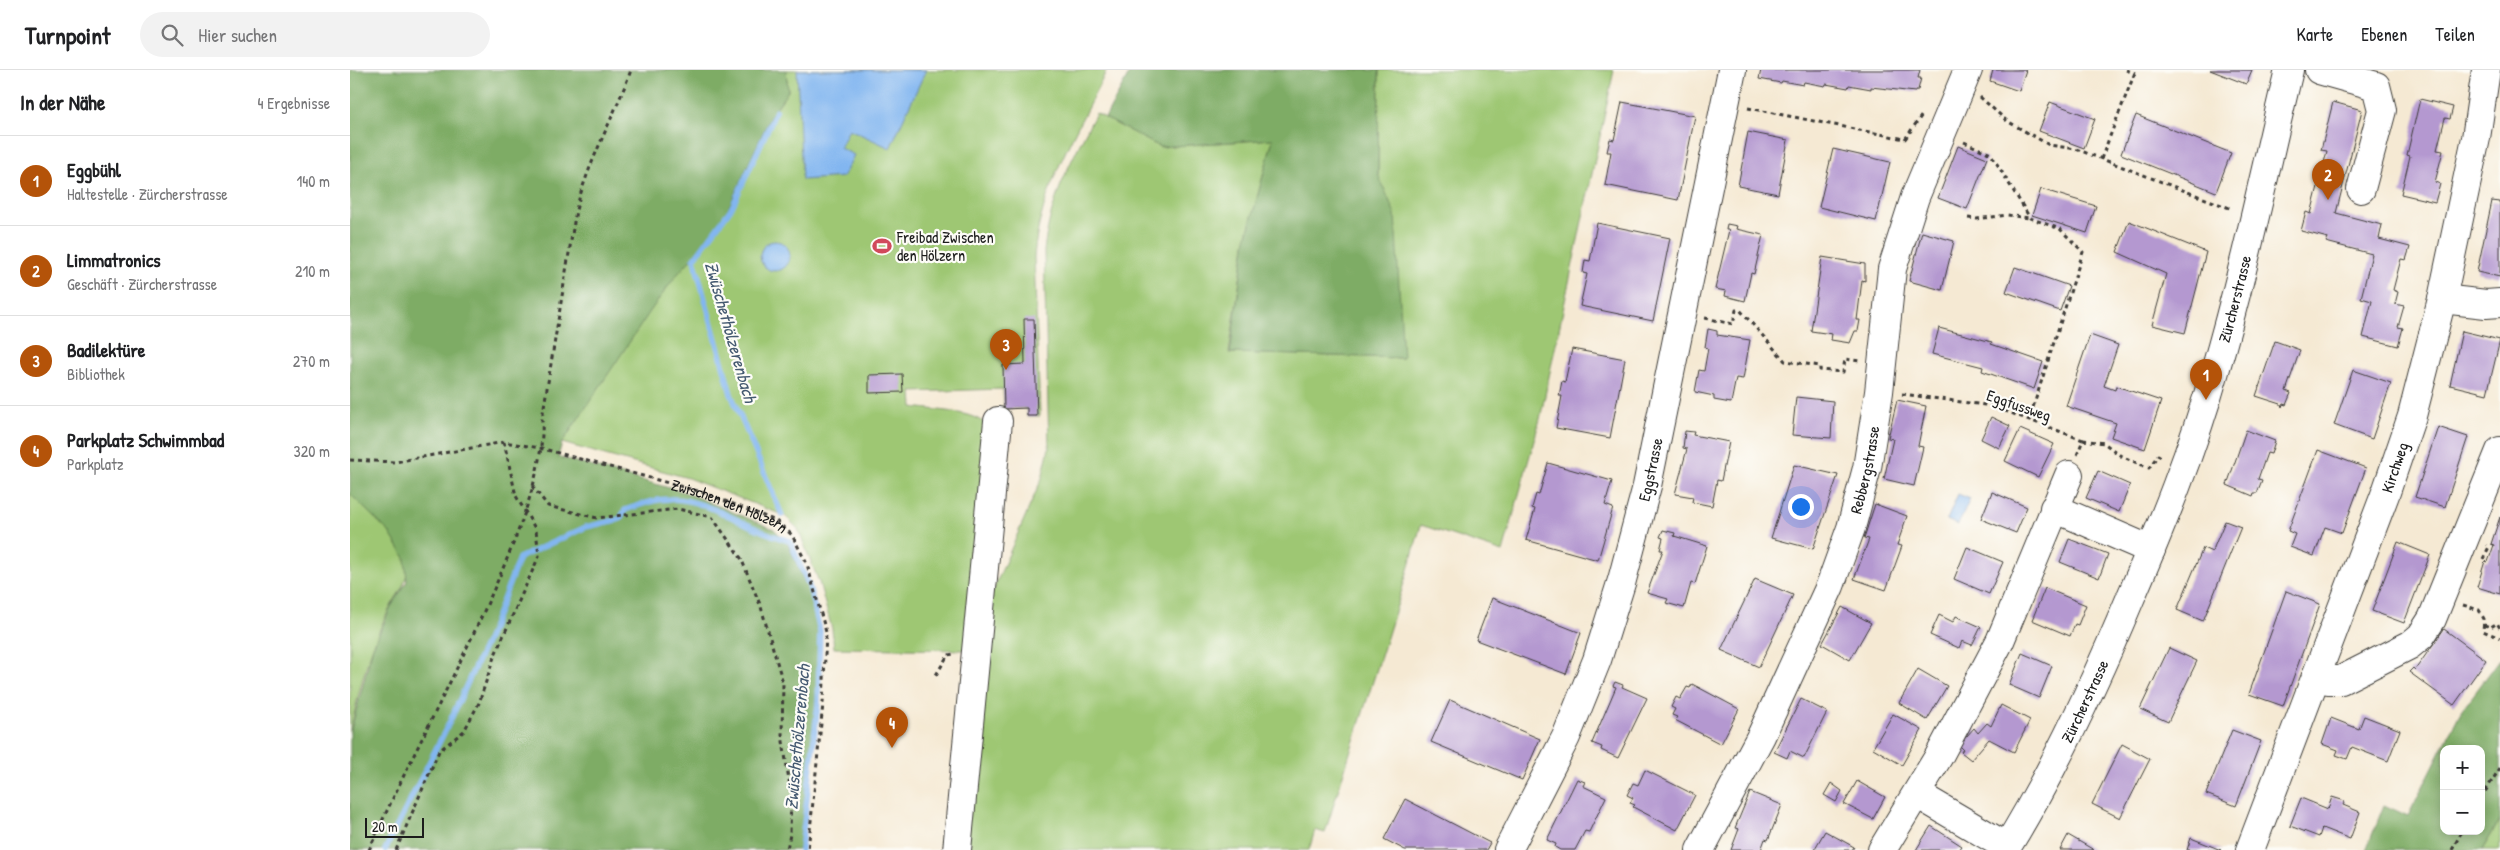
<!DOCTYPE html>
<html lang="de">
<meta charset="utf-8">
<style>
body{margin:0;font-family:"Patrick Hand",sans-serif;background:#f2f2f2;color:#202124}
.controls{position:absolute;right:15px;bottom:15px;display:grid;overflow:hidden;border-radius:10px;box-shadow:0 2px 12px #0003}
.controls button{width:45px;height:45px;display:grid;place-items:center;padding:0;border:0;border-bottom:1px solid #e0e0e0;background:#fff;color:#202124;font:25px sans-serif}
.scale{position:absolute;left:15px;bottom:12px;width:59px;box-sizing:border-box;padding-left:5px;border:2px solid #1c1c1c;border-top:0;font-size:14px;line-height:18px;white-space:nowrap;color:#1c1c1c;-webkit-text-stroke:4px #fdfcf7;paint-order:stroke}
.you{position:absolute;left:1450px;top:436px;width:18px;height:18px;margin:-12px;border:4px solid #fff;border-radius:50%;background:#1a73e8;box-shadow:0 0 0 8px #1a73e833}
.badge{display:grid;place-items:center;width:32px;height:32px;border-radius:50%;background:#b45309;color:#fff;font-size:16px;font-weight:700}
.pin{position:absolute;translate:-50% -41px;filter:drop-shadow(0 1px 2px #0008)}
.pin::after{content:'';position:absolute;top:26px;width:18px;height:15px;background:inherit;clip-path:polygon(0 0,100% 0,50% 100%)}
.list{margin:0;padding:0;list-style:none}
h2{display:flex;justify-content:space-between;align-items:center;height:65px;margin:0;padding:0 20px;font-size:21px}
h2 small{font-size:16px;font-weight:400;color:#757577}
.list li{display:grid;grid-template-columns:32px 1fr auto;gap:15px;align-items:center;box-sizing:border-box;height:90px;padding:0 20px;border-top:1px solid #e0e0e0}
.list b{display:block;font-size:19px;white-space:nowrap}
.list p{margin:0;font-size:16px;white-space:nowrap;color:#757577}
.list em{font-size:16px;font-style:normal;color:#757577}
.icon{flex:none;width:28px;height:28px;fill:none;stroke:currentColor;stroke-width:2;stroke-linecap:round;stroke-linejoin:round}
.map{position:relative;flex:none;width:2150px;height:780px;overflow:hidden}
header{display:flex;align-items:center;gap:30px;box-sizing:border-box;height:70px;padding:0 25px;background:#fff;border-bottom:1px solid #e0e0e0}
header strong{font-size:24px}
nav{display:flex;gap:28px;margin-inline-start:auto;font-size:18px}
.search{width:350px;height:45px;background:#f2f2f2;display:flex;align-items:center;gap:12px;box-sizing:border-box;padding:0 18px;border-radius:28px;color:#757577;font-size:19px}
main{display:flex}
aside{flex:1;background:#fff}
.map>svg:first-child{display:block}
</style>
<header>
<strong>Turnpoint</strong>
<div class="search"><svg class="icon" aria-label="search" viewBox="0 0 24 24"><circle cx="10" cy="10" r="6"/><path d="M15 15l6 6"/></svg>Hier suchen</div>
<nav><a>Karte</a><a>Ebenen</a><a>Teilen</a></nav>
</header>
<main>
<aside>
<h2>In der Nähe<small>4 Ergebnisse</small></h2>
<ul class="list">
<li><span class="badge">1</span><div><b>Eggbühl</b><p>Haltestelle · Zürcherstrasse</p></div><em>140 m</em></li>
<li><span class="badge">2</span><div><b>Limmatronics</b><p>Geschäft · Zürcherstrasse</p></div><em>210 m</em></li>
<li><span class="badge">3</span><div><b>Badilektüre</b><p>Bibliothek</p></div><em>270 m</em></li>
<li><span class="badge">4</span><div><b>Parkplatz Schwimmbad</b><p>Parkplatz</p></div><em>320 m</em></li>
</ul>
</aside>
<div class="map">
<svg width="2150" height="780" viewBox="0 0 2150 780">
<rect width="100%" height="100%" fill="#fdfcf7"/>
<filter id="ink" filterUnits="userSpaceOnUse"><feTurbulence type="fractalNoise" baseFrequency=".02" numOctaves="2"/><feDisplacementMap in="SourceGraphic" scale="10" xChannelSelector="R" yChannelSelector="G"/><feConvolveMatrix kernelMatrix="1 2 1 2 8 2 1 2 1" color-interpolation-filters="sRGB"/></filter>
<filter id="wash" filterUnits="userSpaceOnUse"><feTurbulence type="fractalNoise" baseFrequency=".0096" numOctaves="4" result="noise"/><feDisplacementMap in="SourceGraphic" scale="20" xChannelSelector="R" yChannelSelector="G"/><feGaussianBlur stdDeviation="1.12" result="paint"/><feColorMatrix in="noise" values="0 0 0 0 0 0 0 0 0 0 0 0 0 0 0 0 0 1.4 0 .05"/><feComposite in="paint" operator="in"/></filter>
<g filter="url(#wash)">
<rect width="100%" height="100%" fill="#f5e9d3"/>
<path fill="#9ec773" stroke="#5d7248" d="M436 0H757C727 61 690 118 684 187L690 346H677L676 338 654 339 653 319 562 322 563 337C581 340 628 341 636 356L617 580 484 578 482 559 469 512 448 459 435 446 338 408 212 373 300 240 325 207 420 47 438 21Z
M1029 0H1264L1190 349 1153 482 1071 455C1042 558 1006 660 975 763L965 760 959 780H614L641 525 692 408 699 378 694 181C700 128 722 89 746 43L810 77 923 69 896 169 879 283 1052 288 1028 104Z
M0 424C19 442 46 462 55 487 62 507 50 520 41 536 20 575 9 619 0 663Z
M2150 750V780H2132Z"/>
<path fill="#7eac65" stroke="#4d6440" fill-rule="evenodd" d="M0 0H436L438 21 420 47 370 157 325 207 301 240 212 373 208 387 334 422 424 459 437 472 457 517 469 562 466 634 449 780H0V663L23 577 42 535 57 511 55 488 39 462 0 424Z
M781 0H1029L1028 104 1045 144 1053 288 880 283 896 169 923 69 810 77 755 48Z
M2150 589V750L2132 780H2016L2034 735 2058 746 2110 643ZM2094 679H2131V761H2094Z"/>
<path fill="#82b6f0" stroke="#4f6986" d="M447 0H576L540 78 499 59 490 78 504 85 493 107 452 110Z
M410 186a15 15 0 1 1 30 0a15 15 0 1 1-30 0Z
M1608 424 1620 429 1608 455 1597 450Z"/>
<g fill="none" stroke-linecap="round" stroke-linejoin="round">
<path stroke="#82b6f0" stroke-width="5.5" d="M426 41 382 137 344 189 381 324 432 445
M35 780 100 651 140 564 169 488 236 457 270 449 275 440C289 435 305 429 320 429 355 427 404 463 440 471L459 516 470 561 468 634 451 780"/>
</g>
<g id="blocks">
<path fill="#b498d0" d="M1411 0H1570L1568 8H1571L1568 20H1566L1565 22 1521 17V19L1499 15 1498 18 1476 14 1475 16 1454 12 1453 15 1432 11 1431 13 1409 9Z
M1643 0H1676L1669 21 1640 11Z
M1860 0H1902L1896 14Z
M2070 29 2103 37 2100 49 2095 48 2087 80 2093 81 2085 112 2090 114 2085 132 2051 124 2060 86 2057 85Z
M1272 32 1345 46 1328 130 1255 115 1261 82H1257L1260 69 1264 70Z
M1700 32 1745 49 1734 78 1689 61Z
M1983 32 2012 40 1986 143 2032 155 2029 169 2060 177 2056 190 2051 189 2043 220 2048 222 2045 234 2054 236 2048 257 2053 258 2048 276 2013 267 2022 231 2011 228 2022 184 1976 172 1978 168 1951 161 1956 142 1961 144 1977 81 1971 80Z
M1786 45 1881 83 1866 122 1771 84Z
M1398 62 1438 70 1428 124 1388 116Z
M1608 76 1637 88 1617 139 1588 128Z
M1483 79 1540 92 1526 151 1469 137Z
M1691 119 1746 136 1737 163 1682 145Z
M2142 131 2150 132V207L2127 202Z
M1779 151 1856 182 1835 263 1802 255 1816 204 1767 182Z
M1247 153 1320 168 1303 251 1230 236 1237 204 1233 203 1235 190 1240 191Z
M1377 154 1387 156 1386 159 1413 165 1404 204 1401 203 1395 231 1375 226 1376 221 1365 219 1379 160H1376Z
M1572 162 1604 171 1592 220 1559 211Z
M1472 187 1515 194V211L1512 210 1507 250H1510L1508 261H1505L1500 273 1481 270 1482 264 1461 261Z
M1665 197 1719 216 1710 241 1656 222Z
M674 249H684L687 346H677V338L654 339 653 295 675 294Z
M1589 258 1642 272 1641 274 1693 292 1684 319 1632 301 1633 297 1582 284Z
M1358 259 1367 261V265L1400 270 1393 309 1386 308 1381 333 1364 330V326L1345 322 1349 300 1354 301 1358 278 1355 277Z
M2112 261 2150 270 2137 324 2100 315Z
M1740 265 1768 275 1754 316 1765 320 1766 316 1811 331 1795 379 1761 367 1766 353 1716 336Z
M1925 271 1950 280 1936 321 1941 323 1936 335 1933 334 1932 337 1931 334 1906 326Z
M1222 279 1275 289 1260 368 1206 358 1212 326H1209L1212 311 1215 312Z
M2003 300 2041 313 2022 369 1984 355Z
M552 304 553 322 519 323V305Z
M1446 327 1483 331 1481 368 1442 365Z
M1547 330 1576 336 1568 376 1573 377 1564 416 1534 409 1543 369 1538 368Z
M1641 347 1660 356 1649 378 1631 369Z
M2088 357 2118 367 2095 437 2065 427Z
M1670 359 1704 374 1688 407 1655 391Z
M1896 360 1925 371 1921 384 1917 383 1908 409 1912 410 1907 423H1904L1903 426 1877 415Z
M1335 361 1344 362 1343 365 1379 372 1371 411 1367 410 1362 436 1342 432 1343 427 1325 424 1337 379 1333 378Z
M1968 380 2016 398 1992 463 1975 457 1964 486 1940 477 1945 464 1938 461Z
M1198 393 1262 411 1255 435 1263 438 1248 490 1176 470 1185 439 1182 438 1186 424 1189 425Z
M1444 395 1488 405 1463 479 1421 468Z
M1748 401 1780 415 1769 442 1736 428Z
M1642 422 1677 437 1666 463 1631 449Z
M1525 434 1557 446 1547 475 1552 476 1536 520 1504 509 1519 469 1514 468Z
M2150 447V524L2127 517 2135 491 2138 492 2144 475 2141 474Z
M1875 451 1891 457 1853 551 1827 540 1853 478 1862 482Z
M1313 460 1325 463 1324 466 1357 476 1345 514 1341 513 1334 538 1316 533 1318 529 1297 523 1313 480H1310L1313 468 1310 467Z
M1719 469 1758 484 1749 508 1710 492Z
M2048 472 2080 485 2054 553 2022 541Z
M1617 477 1653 492 1639 524 1604 509Z
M1405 509 1443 525 1409 597 1371 580Z
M1695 518 1736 535 1728 555 1725 554 1720 566 1682 550Z
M1936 521 1970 534 1933 636 1899 624Z
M1142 528 1231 563 1216 604 1126 570Z
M1492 537 1521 553 1500 590 1472 574Z
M1589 545 1603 552 1606 546 1631 557 1622 575 1612 571 1609 578 1580 565Z
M2094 559 2136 590 2104 635 2059 602 2063 598 2065 600Z
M1819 578 1847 591 1818 652 1790 639Z
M1672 583 1702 596 1689 628 1659 615Z
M1568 599 1597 616 1577 650 1549 633Z
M1265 612 1273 615 1272 617 1297 628 1268 688 1251 680 1252 677 1242 673 1266 617 1263 616Z
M1342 614 1389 639 1371 674 1325 650 1327 647 1322 645 1325 639 1321 637 1326 627 1330 629 1337 617 1340 618Z
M1451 629 1477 642 1454 688 1440 681 1437 688 1424 682Z
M1100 630 1190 669 1172 710 1081 672Z
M1651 635 1680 650 1664 682 1639 669 1621 690 1611 682 1613 679 1609 675 1624 658 1628 663 1637 653 1641 656Z
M1543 644 1572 660 1552 695 1523 678Z
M2014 646 2050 660 2038 691 2002 677 1997 689 1986 685 1988 680 1972 674 1981 648 2009 659Z
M1882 660 1911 671 1886 736 1856 724Z
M1772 674 1800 689 1770 748 1742 734Z
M1295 700 1345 725 1327 760 1283 737 1285 735 1280 733 1283 728 1277 725 1283 713 1288 715Z
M1227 709 1235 712 1233 716 1256 727 1239 762 1235 761 1225 780H1210L1205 777 1206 774 1197 770Z
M1507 711 1535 727 1523 749 1494 734Z
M1481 713 1492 721 1486 732 1474 725Z
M1400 722 1432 735 1418 770 1415 769 1411 780H1381L1389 759 1385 758Z
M1982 727 1995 731 1993 735 2010 742 2000 769 1972 758 1969 767 1940 756 1951 728 1978 739Z
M1055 729 1140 773 1136 780H1055L1034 769Z
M1581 756 1612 776 1609 780H1566Z
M1475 761 1504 777 1502 780H1464Z
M1718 765 1744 780H1710Z
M1841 768 1871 780H1837Z"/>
</g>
</g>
<g filter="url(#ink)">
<use href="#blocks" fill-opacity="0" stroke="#3d3b37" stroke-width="1"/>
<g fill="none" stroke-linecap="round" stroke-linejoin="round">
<g stroke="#3d3b37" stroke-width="30">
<g id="minor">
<path d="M1969 0 2026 16 2032 40 2011 119"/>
<path d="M2092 229 2136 234 2150 233"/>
<path d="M1704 438 1801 480"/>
<path d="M1966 606 1978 610H1991L2060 575 2071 566 2082 549 2150 381"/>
<path d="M1567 724 1657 777"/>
<path d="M607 780 648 351"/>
<path id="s2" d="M1158 780 1216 667 1247 590 1272 510 1297 416 1382 0"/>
<path id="s3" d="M1350 780 1411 666 1480 516 1501 458 1517 398 1529 322 1542 199 1565 127 1618 0"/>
<path d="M1532 780 1589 686 1650 571 1719 405"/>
<path id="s4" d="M1900 780 2036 422 2062 346 2092 229 2126 68 2136 0"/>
</g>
</g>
<g stroke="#3d3b37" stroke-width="30">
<g id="major">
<path id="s5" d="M1655 780C1704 701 1744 615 1780 529 1812 455 1843 379 1865 301 1894 202 1915 100 1939 0"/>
</g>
</g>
<g stroke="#3d3b37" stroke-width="3" stroke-dasharray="4 4" stroke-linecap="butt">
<path d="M1776 0 1785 3"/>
<path d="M1630 27 1657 51 1699 75 1726 79 1882 139"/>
<path d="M1398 38 1555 69 1572 45"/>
<path d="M1614 72 1641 84 1680 148 1710 159 1733 182 1679 350"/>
<path d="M1751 89 1786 0"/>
<path d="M1618 148 1627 149 1657 145 1679 148"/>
<path d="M1355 248 1383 254 1386 240H1390L1435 291 1470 296V300L1493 302 1495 289 1510 291"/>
<path d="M1552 324 1642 336 1733 370 1727 385"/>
<path d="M1733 370 1754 373 1771 386 1799 398 1808 385 1811 387"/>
<path id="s1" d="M0 390 45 392 154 372 190 378 355 423 426 451 442 465 457 494 476 562 473 634 458 780"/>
<path d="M182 416 198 436 247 448 328 439 362 447 391 488 411 537 433 613 432 665 441 723 440 764 437 780"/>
<path d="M2133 489 2139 477 2137 475"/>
<path d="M2113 535 2129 540 2134 549 2133 561 2150 568"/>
<path d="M2134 555 2141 557 2147 553 2150 558"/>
<path d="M586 605 598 585 604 584"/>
<path d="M2131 728 2150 698"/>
<path d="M19 780C58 692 105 607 144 519 165 471 195 402 192 349L226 140C238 92 264 47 281 0"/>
<path d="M46 780 89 681 114 661 129 633 144 587 189 486 186 460 166 426 154 372"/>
<path d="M2102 780 2112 761"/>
</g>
<use href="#minor" stroke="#fff" stroke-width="28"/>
<use href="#major" stroke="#fff" stroke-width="28"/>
</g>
</g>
<defs>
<g id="stadium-bare" transform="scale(1.5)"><path d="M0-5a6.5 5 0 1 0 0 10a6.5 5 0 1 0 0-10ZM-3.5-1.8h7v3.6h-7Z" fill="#d1495b" stroke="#fdfcf7" stroke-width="2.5" paint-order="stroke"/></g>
</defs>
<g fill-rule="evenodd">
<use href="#stadium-bare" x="532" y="176"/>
</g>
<g text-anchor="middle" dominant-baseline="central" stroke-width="4.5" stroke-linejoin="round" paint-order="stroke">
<g font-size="16" fill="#1c1c1c" stroke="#fdfcf7" text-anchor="start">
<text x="547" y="167">Freibad Zwischen<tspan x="547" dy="18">den Hölzern</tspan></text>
</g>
<g font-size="16" fill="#1c1c1c" stroke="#fdfcf7">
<text stroke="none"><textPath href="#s5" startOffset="599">Zürcherstrasse</textPath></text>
<text transform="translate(1669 335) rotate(19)">Eggfussweg</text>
<text stroke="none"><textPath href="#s4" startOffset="409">Kirchweg</textPath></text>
<text stroke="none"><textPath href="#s2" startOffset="408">Eggstrasse</textPath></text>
<text stroke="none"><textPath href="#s3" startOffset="416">Rebbergstrasse</textPath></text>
<text stroke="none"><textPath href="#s1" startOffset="391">Zwischen den Hölzern</textPath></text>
<text stroke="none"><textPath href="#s5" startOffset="169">Zürcherstrasse</textPath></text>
</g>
<g font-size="18" font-style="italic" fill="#455a71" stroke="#fdfcf7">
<text transform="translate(381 262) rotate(74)">Zwüschethölzerenbach</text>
<text transform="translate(447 667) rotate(-85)">Zwüschethölzerenbach</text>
</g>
</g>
</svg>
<div class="controls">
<button>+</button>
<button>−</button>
</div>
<div class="scale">20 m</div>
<div class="you"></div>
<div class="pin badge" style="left:1856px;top:330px">1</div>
<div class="pin badge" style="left:1978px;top:130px">2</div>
<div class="pin badge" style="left:656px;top:300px">3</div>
<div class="pin badge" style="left:542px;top:678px">4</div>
</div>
</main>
